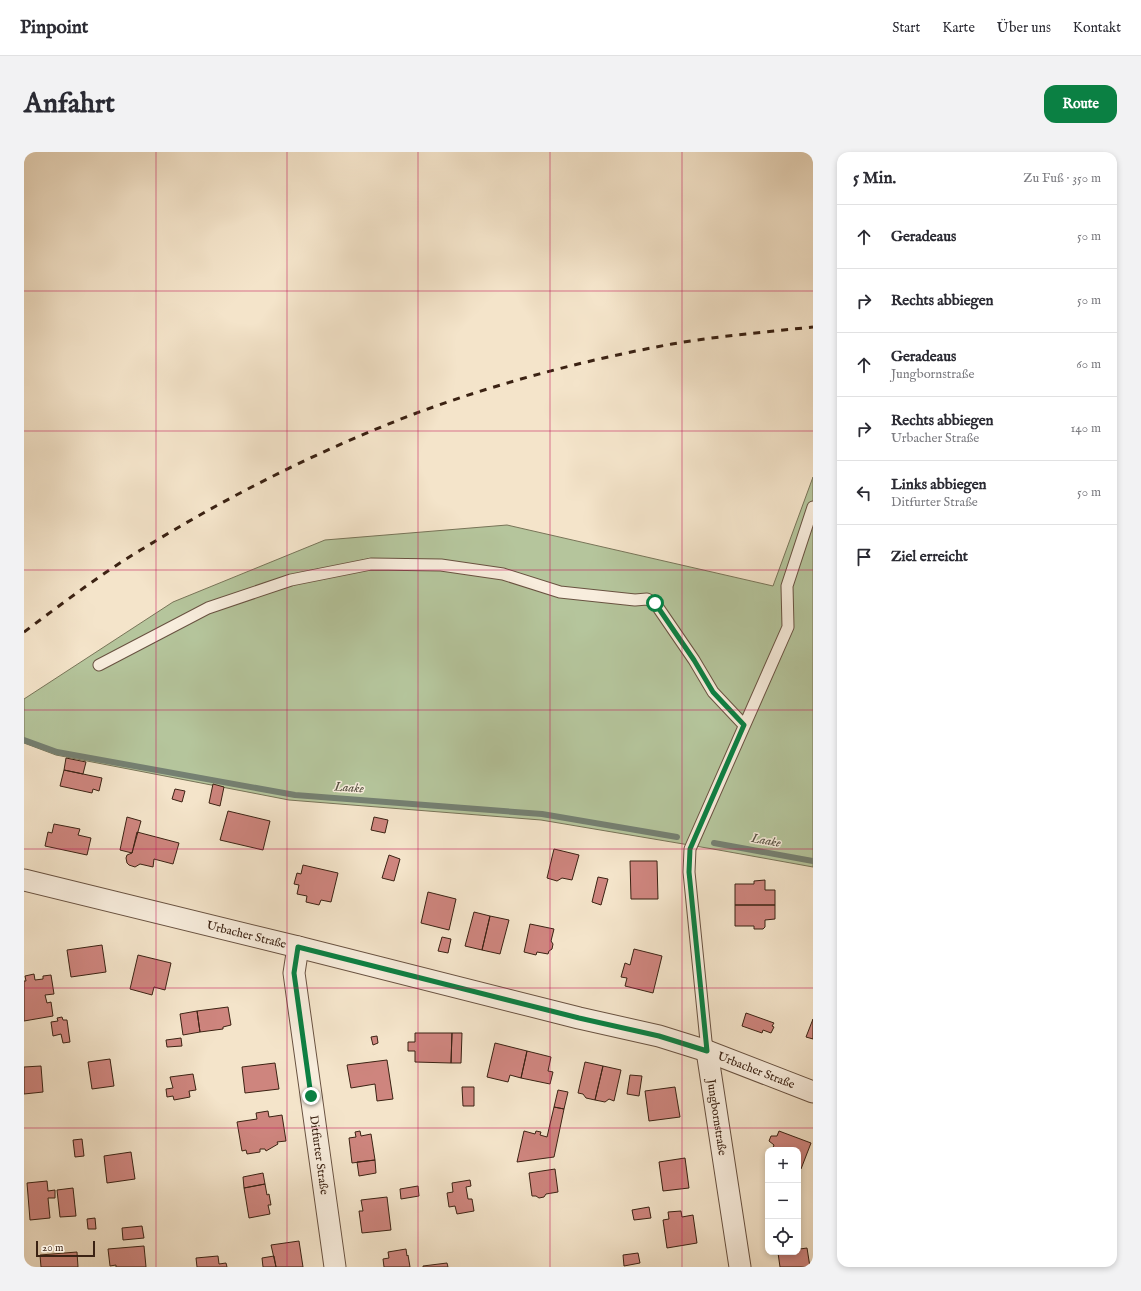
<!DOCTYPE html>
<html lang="de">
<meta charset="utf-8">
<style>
body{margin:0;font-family:"IM FELL English",serif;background:#f2f2f3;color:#2b2b33}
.controls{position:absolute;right:12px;bottom:12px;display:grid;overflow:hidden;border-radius:8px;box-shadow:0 2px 6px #0003}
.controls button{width:36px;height:36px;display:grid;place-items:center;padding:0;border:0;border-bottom:1px solid #e1e1e2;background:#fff;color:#2b2b33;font:20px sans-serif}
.scale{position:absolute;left:12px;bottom:10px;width:59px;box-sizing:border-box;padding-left:4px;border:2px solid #3b2213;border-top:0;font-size:11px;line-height:14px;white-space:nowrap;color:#3b2213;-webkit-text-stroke:3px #f8eddd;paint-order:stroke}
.stop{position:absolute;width:12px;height:12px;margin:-9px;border:3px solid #0b8043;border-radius:50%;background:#fff}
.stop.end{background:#0b8043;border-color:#fff;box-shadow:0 1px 4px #0008}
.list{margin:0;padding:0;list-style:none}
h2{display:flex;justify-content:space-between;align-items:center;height:52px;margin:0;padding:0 16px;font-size:17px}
h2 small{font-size:13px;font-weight:400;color:#7c7c81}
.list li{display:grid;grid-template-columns:26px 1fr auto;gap:12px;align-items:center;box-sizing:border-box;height:64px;padding:0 16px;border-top:1px solid #e1e1e2}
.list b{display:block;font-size:15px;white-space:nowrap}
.list p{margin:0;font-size:13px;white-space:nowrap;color:#7c7c81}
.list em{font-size:13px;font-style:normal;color:#7c7c81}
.icon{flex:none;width:22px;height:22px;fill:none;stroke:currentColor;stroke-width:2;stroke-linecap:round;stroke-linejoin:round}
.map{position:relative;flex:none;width:789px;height:1115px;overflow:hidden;border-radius:12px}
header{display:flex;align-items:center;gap:24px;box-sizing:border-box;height:56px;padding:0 20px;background:#fff;border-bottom:1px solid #e1e1e2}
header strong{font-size:19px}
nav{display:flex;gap:22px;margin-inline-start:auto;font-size:14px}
.intro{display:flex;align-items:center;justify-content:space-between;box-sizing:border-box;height:96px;padding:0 24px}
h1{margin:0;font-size:28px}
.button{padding:10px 18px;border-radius:12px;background:#0b8043;color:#fff;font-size:14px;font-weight:700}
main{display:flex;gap:24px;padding:0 24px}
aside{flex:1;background:#fff;border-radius:12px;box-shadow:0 2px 6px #0003}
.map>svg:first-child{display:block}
</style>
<header>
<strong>Pinpoint</strong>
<nav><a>Start</a><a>Karte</a><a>Über uns</a><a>Kontakt</a></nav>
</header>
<div class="intro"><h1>Anfahrt</h1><a class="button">Route</a></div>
<main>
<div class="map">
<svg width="789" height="1115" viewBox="0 0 789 1115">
<rect width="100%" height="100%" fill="#f4e4ca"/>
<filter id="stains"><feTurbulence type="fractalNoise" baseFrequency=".005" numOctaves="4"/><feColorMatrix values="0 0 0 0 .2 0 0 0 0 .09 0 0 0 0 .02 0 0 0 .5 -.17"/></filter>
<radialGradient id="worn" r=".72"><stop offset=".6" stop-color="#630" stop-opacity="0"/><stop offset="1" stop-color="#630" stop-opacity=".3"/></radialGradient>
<path fill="#b5c59c" stroke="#787458" d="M789 325V715L689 697 517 668 265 648 32 603 0 591V547L149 450 301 388 483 373 749 434Z"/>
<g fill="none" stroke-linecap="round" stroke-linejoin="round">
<path stroke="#758072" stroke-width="6" d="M0 588 33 600 271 643 518 662 653 685
M690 691 789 709"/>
</g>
<path fill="#ce857e" stroke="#3b2213" d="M42 606 62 610 59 622 40 618Z
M40 618 78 626 75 639 69 637 68 641 36 634Z
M189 632 200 635 196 654 185 651Z
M151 637 161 639 158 650 148 647Z
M204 659 246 669 239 698 196 688Z
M103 665 117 669 108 701 96 698Z
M350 665 364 668 361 681 347 678Z
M30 672 56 677 54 683 67 686 63 703 21 694 24 680 28 681Z
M113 680 155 691 149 712 130 707 129 715 116 712 111 715 105 713 103 711 102 706 103 703 108 701Z
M530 697 555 703 548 728 538 726 533 729 523 726Z
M365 703 376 707 370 729 358 726Z
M606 709H633L634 747H607Z
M279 713 314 721 307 750 297 748 295 753 282 750 283 744 273 742 275 733 270 732 273 721 277 722Z
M574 725 584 727 577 753 568 750Z
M741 728V738H751V753H711V732H730V729Z
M404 740 432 747 425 778 397 771Z
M711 753H751V767L741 768V775L739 777H730V774H711Z
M450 760 466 764 458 798 441 794Z
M466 764 485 768 476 802 458 798Z
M506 772 530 777 527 789 529 792 528 797 525 799 524 802 513 800 512 803 500 800Z
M418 785 427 787 424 801 414 799Z
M78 793 82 820 47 825 43 798Z
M610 797 638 804 629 841 601 834 603 826 597 825 601 811 606 813Z
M114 803 147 811 141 838 130 835 128 843 106 837Z
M10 822 11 828 19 827V824L27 823 30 842 21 843 23 851 27 850 29 864 0 869V829H2L1 824Z
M204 855 207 873 199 875V877L176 880 173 859Z
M173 859 176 880 159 883 156 862Z
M722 861 750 871 748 874 750 875 747 881 739 878 738 881 718 874Z
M38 865 39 868H43L46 890 39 891 37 882 29 884 27 870 34 869 33 866Z
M789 867V887L782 885Z
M391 881H428L427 911 391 910V899H384V890H391Z
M428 881H438L437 911H427Z
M353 884 354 891 349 893 347 885Z
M157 886 158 894 143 895 142 888Z
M471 891 503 899 497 926 486 923 484 930 463 925Z
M503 899 527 905 524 919 529 920 526 932 497 926Z
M86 907 90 934 68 937 64 910Z
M363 908 369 947 353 949 351 932 327 936 323 913Z
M561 910 579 914 571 948 562 946 559 942 554 941Z
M251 911 255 937 221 941 218 915Z
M17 914 19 940 0 942V915Z
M579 914 597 918 590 949 585 947 581 950 571 948Z
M169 922 172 938 165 939 166 945 150 948 149 944 143 945 142 937 149 936 146 925Z
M606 923 618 924 615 944 603 942Z
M438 935H450V954H439Z
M651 935 656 965 625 969 621 939Z
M534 938 544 940 540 957 530 955Z
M530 955 540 957 530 1005 493 1010 500 979 511 982 512 979 517 980 516 983 523 985Z
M244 959 245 965 258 963 262 989 253 990 254 992 242 999 241 997H236V1000L223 1002 222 998 218 999 213 970 233 967 232 961Z
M336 979 337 984 347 982 351 1008 328 1011 325 986 332 985 331 980Z
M755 979 787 991 777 1017 774 1015V998H748L750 993 745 989 747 984H753Z
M58 987 60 1004 51 1005 49 988Z
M107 1000 111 1027 83 1031 80 1004Z
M661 1006 665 1036 639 1039 635 1010Z
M351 1008 352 1021 335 1024 333 1010Z
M531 1017 534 1040 522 1042 520 1045 515 1046 512 1044H508L505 1021Z
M239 1021 241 1032 220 1036 219 1025Z
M446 1028 447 1034 442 1035 444 1047H448L450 1059 433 1062 431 1054 425 1055 423 1041 429 1040 428 1031Z
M23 1029 24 1039 31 1038V1046H24L26 1066 6 1068 3 1031Z
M241 1032 243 1043 245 1042 247 1053H244L246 1062 225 1066 220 1036Z
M394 1034 395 1044 377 1047 376 1037Z
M49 1036 52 1064 36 1065 33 1038Z
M363 1045 367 1078 338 1081 335 1059H339L337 1048Z
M625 1055 627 1066 610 1068 608 1058Z
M657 1059 658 1065 669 1063 673 1091 643 1096 639 1068 645 1067 644 1060Z
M71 1066 72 1077H64L63 1067Z
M118 1074 120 1086 99 1088 98 1076Z
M275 1089 279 1115H252L247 1093Z
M774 1089 776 1097 783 1096 786 1115H756L754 1101 774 1100Z
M120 1094 122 1115H92V1113L86 1114 84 1097Z
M382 1097 383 1104 384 1103 386 1115H360L359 1107 365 1106 364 1100Z
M53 1100 54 1115H17L16 1103Z
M614 1101 616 1111 600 1114 599 1103Z
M194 1104 195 1112 202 1111 203 1115H173L172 1106Z
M250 1104 252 1115H239L238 1106Z
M423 1111 424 1115H399V1114Z"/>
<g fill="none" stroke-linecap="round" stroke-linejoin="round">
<g stroke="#695241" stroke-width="13">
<path id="lane" d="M75 513 184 456 267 428 347 412 417 413 479 422 536 440 611 448 623 447 631 451 670 508 689 540 720 573
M683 899 665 720 666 697 764 475 763 434 789 355"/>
</g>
<g stroke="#695241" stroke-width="23">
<g id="street">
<path id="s1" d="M0 728 274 795 555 866 635 884 683 899 789 940"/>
<path id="s2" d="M274 795 270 821 311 1115"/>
<path id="s3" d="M683 899 716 1115"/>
</g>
</g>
<use href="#lane" stroke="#f8eddd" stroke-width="11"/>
<use href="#street" stroke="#f8eddd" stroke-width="21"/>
<path stroke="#3b2213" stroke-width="3" stroke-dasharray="7 7" stroke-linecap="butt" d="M0 480C39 451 78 421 120 396 206 343 296 298 390 262 473 231 561 208 648 192 694 184 742 180 789 175"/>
</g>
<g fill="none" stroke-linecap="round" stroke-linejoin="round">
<path stroke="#0b8043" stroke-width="5" d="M287 944 270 821 274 795 555 866 635 884 683 899 665 720 666 697 720 573 689 540 670 508 631 451"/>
</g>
<path fill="none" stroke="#c2185b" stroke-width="1" stroke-opacity="0.55" d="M132 0V1115M263 0V1115M394 0V1115M526 0V1115M658 0V1115M0 139H789M0 279H789M0 418H789M0 558H789M0 697H789M0 836H789M0 976H789"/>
<g text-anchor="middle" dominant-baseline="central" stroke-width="3" stroke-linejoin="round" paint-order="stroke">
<g font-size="12" fill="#3b2213" stroke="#f8eddd">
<text stroke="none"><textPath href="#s1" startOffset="229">Urbacher Straße</textPath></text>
<text stroke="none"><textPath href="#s1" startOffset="757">Urbacher Straße</textPath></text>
<text stroke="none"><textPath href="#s3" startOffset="67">Jungbornstraße</textPath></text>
<text stroke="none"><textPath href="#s2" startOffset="210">Ditfurter Straße</textPath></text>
</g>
<g font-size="13" font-style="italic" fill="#585143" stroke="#f8eddd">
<text transform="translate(325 636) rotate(4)">Laake</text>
<text transform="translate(742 689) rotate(10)">Laake</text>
</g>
</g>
<rect width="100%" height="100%" filter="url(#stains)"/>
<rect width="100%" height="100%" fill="url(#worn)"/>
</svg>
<div class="controls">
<button>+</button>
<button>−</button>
<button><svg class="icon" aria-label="locate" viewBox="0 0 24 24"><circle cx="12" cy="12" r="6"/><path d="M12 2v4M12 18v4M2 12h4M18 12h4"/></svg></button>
</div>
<div class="scale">20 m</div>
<div class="stop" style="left:631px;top:451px"></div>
<div class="stop end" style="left:287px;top:944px"></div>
</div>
<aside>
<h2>5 Min.<small>Zu Fuß · 350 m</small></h2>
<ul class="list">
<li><svg class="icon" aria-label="ahead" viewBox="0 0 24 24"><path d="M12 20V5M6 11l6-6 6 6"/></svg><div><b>Geradeaus</b></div><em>50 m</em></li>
<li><svg class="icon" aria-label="right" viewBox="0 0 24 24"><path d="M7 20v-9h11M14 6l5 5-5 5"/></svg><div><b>Rechts abbiegen</b></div><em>50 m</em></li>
<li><svg class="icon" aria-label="ahead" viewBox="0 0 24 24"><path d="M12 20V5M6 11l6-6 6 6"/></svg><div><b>Geradeaus</b><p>Jungbornstraße</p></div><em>60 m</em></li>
<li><svg class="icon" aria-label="right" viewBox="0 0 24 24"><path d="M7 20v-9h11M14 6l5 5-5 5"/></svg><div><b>Rechts abbiegen</b><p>Urbacher Straße</p></div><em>140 m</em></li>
<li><svg class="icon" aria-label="left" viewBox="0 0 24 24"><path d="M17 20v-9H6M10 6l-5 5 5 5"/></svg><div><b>Links abbiegen</b><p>Ditfurter Straße</p></div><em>50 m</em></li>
<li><svg class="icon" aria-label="arrive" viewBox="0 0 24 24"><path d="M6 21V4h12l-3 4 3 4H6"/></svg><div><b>Ziel erreicht</b></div></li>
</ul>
</aside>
</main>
